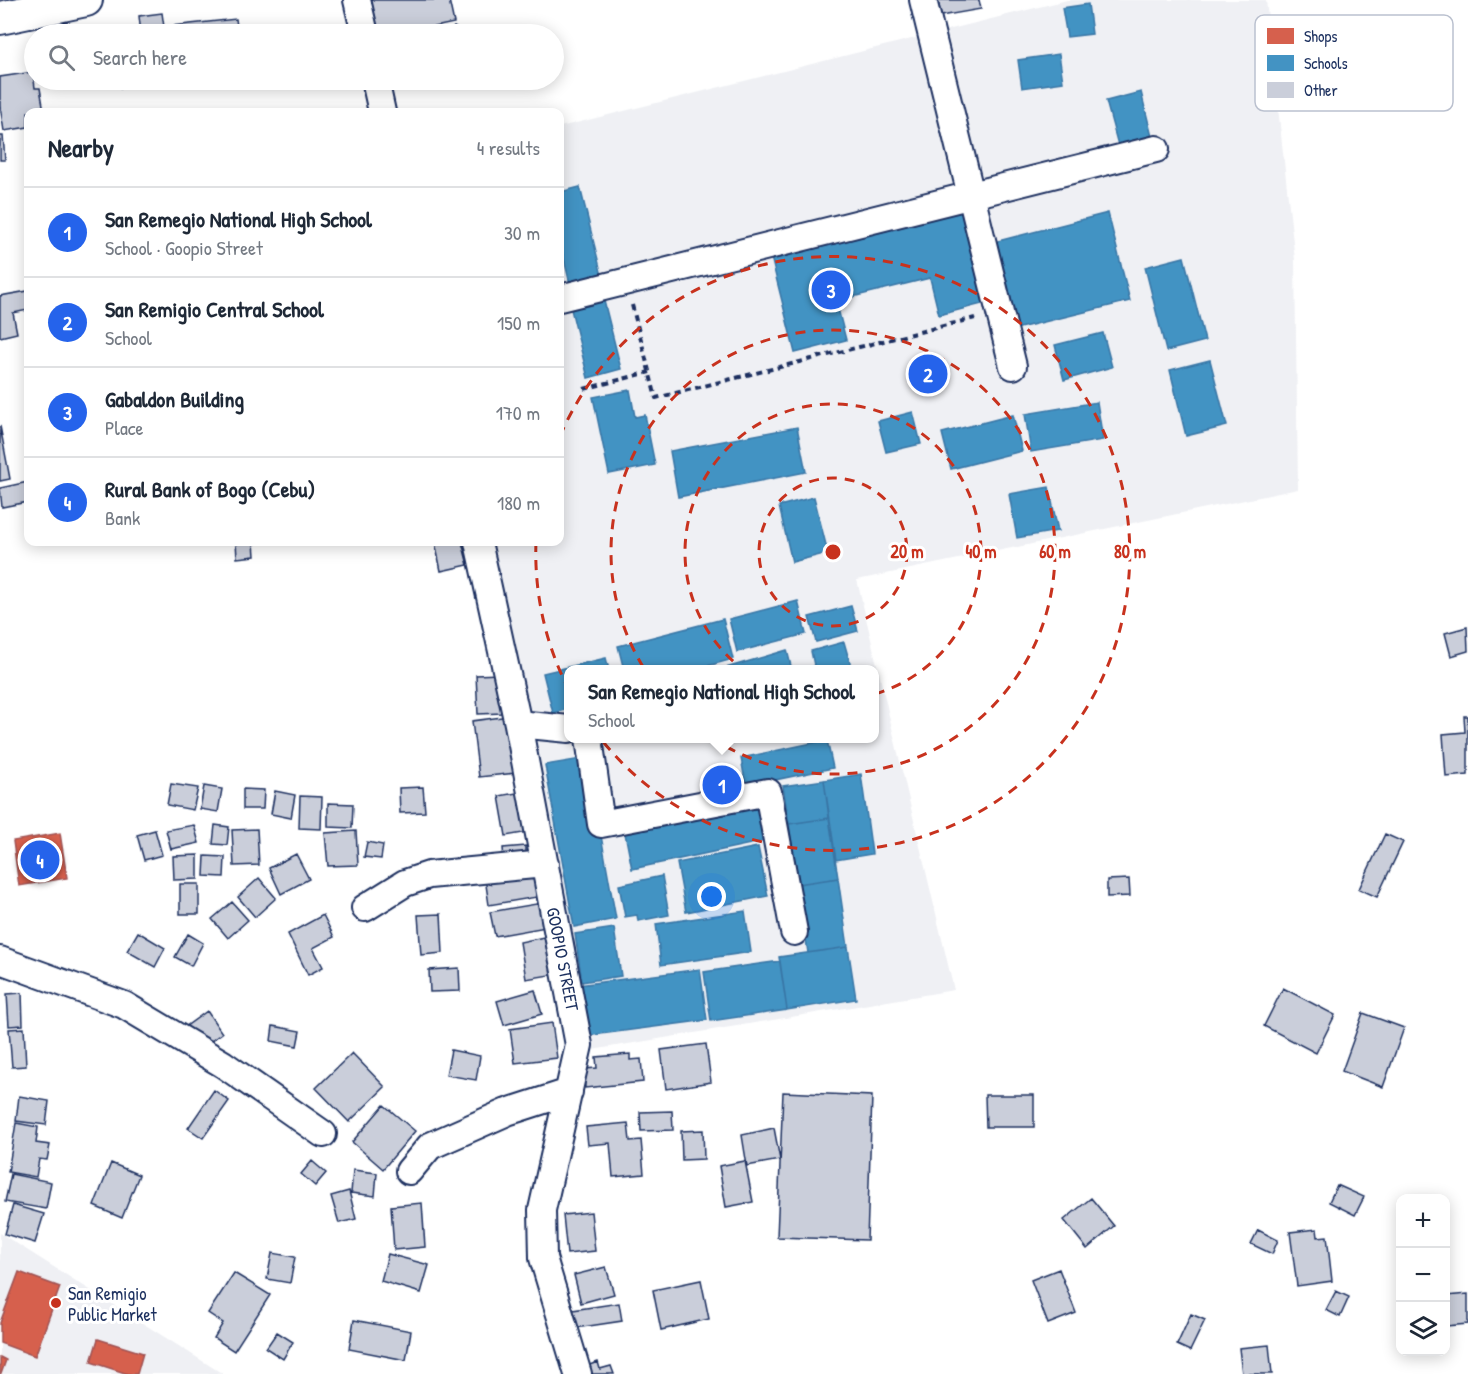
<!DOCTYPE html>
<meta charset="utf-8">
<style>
body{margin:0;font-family:"Patrick Hand",sans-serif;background:#f2f2f3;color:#1f2937}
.controls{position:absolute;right:18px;bottom:18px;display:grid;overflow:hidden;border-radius:12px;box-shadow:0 3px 15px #0003}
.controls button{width:54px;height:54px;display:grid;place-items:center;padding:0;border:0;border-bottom:2px solid #e0e1e3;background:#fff;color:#1f2937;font:30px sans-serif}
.you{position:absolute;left:712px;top:897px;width:21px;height:21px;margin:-15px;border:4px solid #fff;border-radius:50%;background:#1a73e8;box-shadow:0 0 0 9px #1a73e833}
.badge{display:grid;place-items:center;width:39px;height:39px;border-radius:50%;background:#2563eb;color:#fff;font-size:20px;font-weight:700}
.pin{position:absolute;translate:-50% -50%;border:3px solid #fff;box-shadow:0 2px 6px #0006}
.popup{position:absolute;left:564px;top:665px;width:315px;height:78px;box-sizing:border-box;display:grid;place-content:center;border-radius:12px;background:#fff;filter:drop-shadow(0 2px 4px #0005);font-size:20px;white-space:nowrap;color:#747a83}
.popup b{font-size:22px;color:#1f2937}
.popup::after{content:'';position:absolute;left:50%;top:100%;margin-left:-12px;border:12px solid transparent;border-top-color:#fff}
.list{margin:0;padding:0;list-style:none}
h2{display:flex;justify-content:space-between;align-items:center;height:78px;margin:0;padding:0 24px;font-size:26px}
h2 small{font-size:20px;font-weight:400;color:#747a83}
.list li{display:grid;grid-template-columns:39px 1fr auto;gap:18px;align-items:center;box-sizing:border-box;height:90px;padding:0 24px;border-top:2px solid #e0e1e3}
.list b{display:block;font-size:22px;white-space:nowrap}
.list p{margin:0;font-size:20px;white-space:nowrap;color:#747a83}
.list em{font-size:20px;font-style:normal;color:#747a83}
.icon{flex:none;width:33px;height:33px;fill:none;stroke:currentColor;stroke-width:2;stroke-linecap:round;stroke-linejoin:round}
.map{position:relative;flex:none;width:1468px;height:1374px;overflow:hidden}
.search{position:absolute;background:#fff;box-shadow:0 3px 15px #0003;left:24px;top:24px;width:540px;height:66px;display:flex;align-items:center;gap:15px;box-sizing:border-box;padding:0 21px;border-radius:33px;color:#747a83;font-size:22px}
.panel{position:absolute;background:#fff;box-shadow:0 3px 15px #0003;left:24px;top:108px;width:540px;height:438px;border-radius:12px}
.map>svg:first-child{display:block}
</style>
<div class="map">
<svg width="1468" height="1374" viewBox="0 0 1468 1374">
<rect width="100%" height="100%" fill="#fff"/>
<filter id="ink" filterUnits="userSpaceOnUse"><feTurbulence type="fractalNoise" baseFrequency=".0167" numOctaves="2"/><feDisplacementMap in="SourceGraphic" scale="12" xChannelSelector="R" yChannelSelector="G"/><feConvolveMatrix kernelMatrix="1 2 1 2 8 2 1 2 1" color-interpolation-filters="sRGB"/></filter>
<g filter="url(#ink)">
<path fill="#eff0f4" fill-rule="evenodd" d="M1067 0H1266L1295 260 1298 489 857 580 954 990 586 1051 487 542H560V127ZM569 670H875V738H569Z
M0 1233 223 1374H0Z"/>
<path fill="#d6604d" stroke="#9e5152" stroke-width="1.5" d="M60 833 67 878 19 886 13 841Z
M19 1272 60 1287 35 1356 0 1343V1323Z
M98 1339 143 1353 137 1374H128L91 1362Z
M0 1357 6 1360 1 1374H0Z"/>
<path fill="#4393c3" stroke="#3775a5" stroke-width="1.5" d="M1088 4 1092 34 1067 37 1062 8Z
M1059 54 1063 82 1022 88 1018 60Z
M1141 92 1152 137 1118 145 1106 101Z
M580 187 603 280 571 288 560 242V192Z
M961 204 986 303 939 315 930 278 836 301 846 340 795 353 770 253 822 240 823 246 911 224 909 217Z
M1108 213 1130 301 1015 329 994 242Z
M1184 257 1205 341 1166 351 1145 267Z
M604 301 621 369 588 378 571 309Z
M1103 333 1112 367 1064 380 1055 345Z
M1210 360 1227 426 1186 436 1170 370Z
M630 390 635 417 645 415 655 465 609 474 593 397Z
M1097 402 1103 440 1031 452 1025 414Z
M913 412 921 444 886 452 878 421Z
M1013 415 1022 451 951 469 942 433Z
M797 427 806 472 678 497 670 451Z
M1049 487 1058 531 1017 538 1009 494Z
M814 497 828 553 792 562 779 506Z
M798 601 806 634 737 652 729 619Z
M851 606 858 631 816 642 809 617Z
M723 619 733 659 693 670H624L618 646Z
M844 642 852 670H815L811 651Z
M787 650 792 670H719Z
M606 658 609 670H569V709L553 713 543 673Z
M827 740 833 768 746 786 741 758Z
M587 758 616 919 574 927 545 765Z
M861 774 872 854 836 860 824 780Z
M824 780 829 818 789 824 783 786Z
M756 801 765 841 632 869 624 828Z
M829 818 838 878 798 884 789 824Z
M758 847 768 896 686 912 677 863Z
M662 876 669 915 638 921 637 915 625 917 619 885Z
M838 878 848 947 808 953 798 884Z
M745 911 751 952 661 965 656 924Z
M614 928 621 976 582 982 575 934Z
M848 947 856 999 787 1010 779 957Z
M780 961 787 1010 711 1021 704 972Z
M700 969 707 1020 586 1036 579 985Z"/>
<path fill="#caceda" stroke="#1b2f5e" stroke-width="1.5" d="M371 0H449L454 23 401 34H379Z
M938 0H979L981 9 941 16Z
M162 13 165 34H141L139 16Z
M236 19 238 34H173L172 26Z
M454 27 465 34H448Z
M1398 29 1400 63 1376 64 1374 31Z
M1366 33 1368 64 1348 66 1346 35Z
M33 72 35 88H40L44 111 28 112V127L4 131 0 106V77Z
M55 80H74V86L55 87Z
M120 80H169L170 84 121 88Z
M0 136H3L5 160H0Z
M28 291V310L13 313 17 333 0 337V296Z
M0 426 10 479 0 481Z
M28 482V502L2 507 0 488Z
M236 542H254L255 556 237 558Z
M435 542H462L468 565 441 571Z
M1467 627 1468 651 1451 656 1445 633Z
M500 674 502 713 478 714 476 675Z
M509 716 516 773 479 777 472 721Z
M1464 716H1468V775L1446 777 1443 734 1465 732Z
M171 784 198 788 193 810 167 805Z
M204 786 222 789 218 812 200 809Z
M423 787 425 812 400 813 399 788Z
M243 789 264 790 263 809H243Z
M275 791 295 795 291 818 271 814Z
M522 792 529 832 506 836 499 796Z
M300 796 322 797 321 829 299 828Z
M328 803 353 804 352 828 328 827Z
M194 825 199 843 171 849 166 830Z
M215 825 229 827 227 845 213 844Z
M257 829 259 865 234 866 232 830Z
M155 830 162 855 144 860 137 835Z
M356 831 358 865 328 866 325 833Z
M1385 834 1403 842 1377 897 1359 889Z
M367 842 383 845 381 859 364 857Z
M526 846V858L504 859 503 848Z
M296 854 309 879 281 894 269 868Z
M198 855V879L174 880 173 856Z
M205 856 225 857 224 877 204 876Z
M533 870 537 897 489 905 485 878Z
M259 878 276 898 255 917 238 897Z
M1129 879 1130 896 1107 897V880Z
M180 884H199V914H180Z
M232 902 248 920 228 938 212 919Z
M542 903 546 927 495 936 490 912Z
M441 914 443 953 421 955 418 915Z
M323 915 334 937 313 948 323 967 308 975 288 934Z
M138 932 165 948 155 967 127 951Z
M188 934 203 943 191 966 175 957Z
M549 936 556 974 526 979 520 942Z
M459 968 460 991 430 992 429 970Z
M1283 988 1335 1015 1316 1053 1264 1026Z
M535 990 542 1014 504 1025 497 1001Z
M22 993 23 1025 9 1026 7 994Z
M207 1011 222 1033 200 1049 185 1027Z
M1363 1013 1404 1028 1383 1087 1342 1071Z
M552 1023 557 1058 515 1063 510 1029Z
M273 1026 300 1031 297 1046 271 1041Z
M24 1028 26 1066 12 1067 9 1029Z
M706 1044 711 1082 666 1089 661 1050Z
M451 1050 480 1056 476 1080 446 1075Z
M352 1053 385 1087 349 1122 316 1088Z
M630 1054V1060L641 1059 643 1082 585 1088 584 1069 597 1068 596 1057Z
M214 1090 229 1101 203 1138 188 1128Z
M783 1092 872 1096 867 1240 777 1237Z
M985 1095H1034V1127H986Z
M19 1096 49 1101 46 1125 16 1121Z
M384 1105 415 1131 383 1169 352 1142Z
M672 1111 673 1130 641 1131 640 1112Z
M16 1123 38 1127 36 1143 50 1145 47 1160 39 1159 36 1177 8 1172Z
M628 1123 630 1141 641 1140 644 1174 613 1177 610 1143 588 1145 586 1127Z
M774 1128 780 1160 747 1166 742 1135Z
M703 1130 704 1159 682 1160 681 1131Z
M312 1161 326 1173 315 1186 301 1174Z
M745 1161 753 1202 726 1207 719 1166Z
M111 1163 139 1175 122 1218 94 1206Z
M353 1170 377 1173 375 1196 351 1193Z
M11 1174 51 1182 46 1209 5 1202Z
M1337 1185 1364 1197 1355 1215 1329 1202Z
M349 1191 356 1219 339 1223 331 1196Z
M1091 1198 1114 1226 1087 1249 1064 1220Z
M422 1203 425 1247 394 1250 391 1206Z
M13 1205 44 1214 35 1243 5 1234Z
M591 1212 595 1251 567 1254 563 1215Z
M1317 1229 1318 1237 1327 1236 1332 1281 1297 1286 1290 1232Z
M1258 1230 1278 1240 1272 1254 1251 1244Z
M272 1253 295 1257 290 1283 267 1279Z
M388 1254 429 1265 421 1293 381 1281Z
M606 1267 614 1294 581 1303 574 1275Z
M1059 1269 1076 1313 1048 1324 1031 1280Z
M234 1273 270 1295 234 1351 214 1338 223 1323 208 1313Z
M701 1280 709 1319 661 1330 653 1290Z
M1336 1291 1349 1297 1340 1317 1326 1310Z
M1468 1294V1324L1446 1326V1296Z
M619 1303 622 1321 576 1328 573 1310Z
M1191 1314 1205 1320 1190 1351 1177 1345Z
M354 1320 411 1331 406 1360 349 1349Z
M277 1332 293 1342 283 1359 266 1348Z
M1269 1345 1272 1374H1242L1239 1348Z
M598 1362 600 1369 611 1366 614 1374H583L581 1368Z"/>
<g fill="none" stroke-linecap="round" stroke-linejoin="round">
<g stroke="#1b2f5e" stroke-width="30">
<path id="minor" d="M357 0 365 34
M923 0 1013 366
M375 80 382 112
M560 298 1156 149
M478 542 518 724 579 1045 542 1210 543 1258 578 1374
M518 724 569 729
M589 738 601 824 768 792 794 932
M365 908 405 883 429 875 545 864
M0 960 124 1005 223 1064 323 1134
M409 1171 430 1146 507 1112 569 1092"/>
</g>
<g stroke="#1b2f5e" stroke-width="36">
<path id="major" d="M0 18 86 0"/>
</g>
<path stroke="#1b2f5e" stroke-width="4" stroke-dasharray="6 4.5" stroke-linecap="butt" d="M632 305 656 398 975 318
M584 389 650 372"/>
<use href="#minor" stroke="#fff" stroke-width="26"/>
<use href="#major" stroke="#fff" stroke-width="32"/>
</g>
</g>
<g fill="none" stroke="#c8321e" stroke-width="3" stroke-dasharray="10 8">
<circle cx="833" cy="552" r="74"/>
<circle cx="833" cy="552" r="148"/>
<circle cx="833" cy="552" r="222"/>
<path d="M560 436A297 297 0 1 1 536 542"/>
</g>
<circle fill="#c8321e" stroke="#fff" stroke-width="2" cx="56" cy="1303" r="6"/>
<g text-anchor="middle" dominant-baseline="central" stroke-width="6" stroke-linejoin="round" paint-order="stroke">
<g font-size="18" fill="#1b2f5e" stroke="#fff">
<text transform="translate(563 959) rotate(79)">GOOPIO STREET</text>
</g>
<g font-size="18" fill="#1b2f5e" stroke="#fff" text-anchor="start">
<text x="68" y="1293">San Remigio<tspan x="68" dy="21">Public Market</tspan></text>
</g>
</g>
<rect x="1255" y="15" width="198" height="96" rx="9" fill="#fff" stroke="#bbc1cf" stroke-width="1.5"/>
<rect x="1267" y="28" width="27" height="16" fill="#d6604d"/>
<rect x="1267" y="55" width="27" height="16" fill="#4393c3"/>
<rect x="1267" y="82" width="27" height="16" fill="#caceda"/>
<g font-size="16" fill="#1b2f5e">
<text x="1304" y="42">Shops</text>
<text x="1304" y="69">Schools</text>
<text x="1304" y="96">Other</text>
</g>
<circle cx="833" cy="552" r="9" fill="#c8321e" stroke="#fff" stroke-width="3"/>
<g font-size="18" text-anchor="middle" font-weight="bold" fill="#c8321e" stroke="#fff" stroke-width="6" stroke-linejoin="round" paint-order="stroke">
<text x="907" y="558">20 m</text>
<text x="981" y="558">40 m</text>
<text x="1055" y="558">60 m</text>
<text x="1130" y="558">80 m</text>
</g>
</svg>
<div class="controls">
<button>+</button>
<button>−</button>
<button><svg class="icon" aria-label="layers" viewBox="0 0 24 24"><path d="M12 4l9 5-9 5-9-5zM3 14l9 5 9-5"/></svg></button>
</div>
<div class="you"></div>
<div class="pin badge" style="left:722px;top:785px">1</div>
<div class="popup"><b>San Remegio National High School</b>School</div>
<div class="pin badge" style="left:928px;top:374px">2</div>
<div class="pin badge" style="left:831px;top:290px">3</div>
<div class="pin badge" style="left:40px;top:860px">4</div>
<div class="search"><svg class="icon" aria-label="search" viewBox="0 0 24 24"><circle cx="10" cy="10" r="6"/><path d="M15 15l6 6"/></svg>Search here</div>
<section class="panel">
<h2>Nearby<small>4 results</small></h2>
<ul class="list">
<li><span class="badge">1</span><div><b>San Remegio National High School</b><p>School · Goopio Street</p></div><em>30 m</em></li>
<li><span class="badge">2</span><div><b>San Remigio Central School</b><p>School</p></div><em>150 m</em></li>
<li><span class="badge">3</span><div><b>Gabaldon Building</b><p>Place</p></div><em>170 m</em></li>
<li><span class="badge">4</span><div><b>Rural Bank of Bogo (Cebu)</b><p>Bank</p></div><em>180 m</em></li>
</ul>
</section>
</div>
